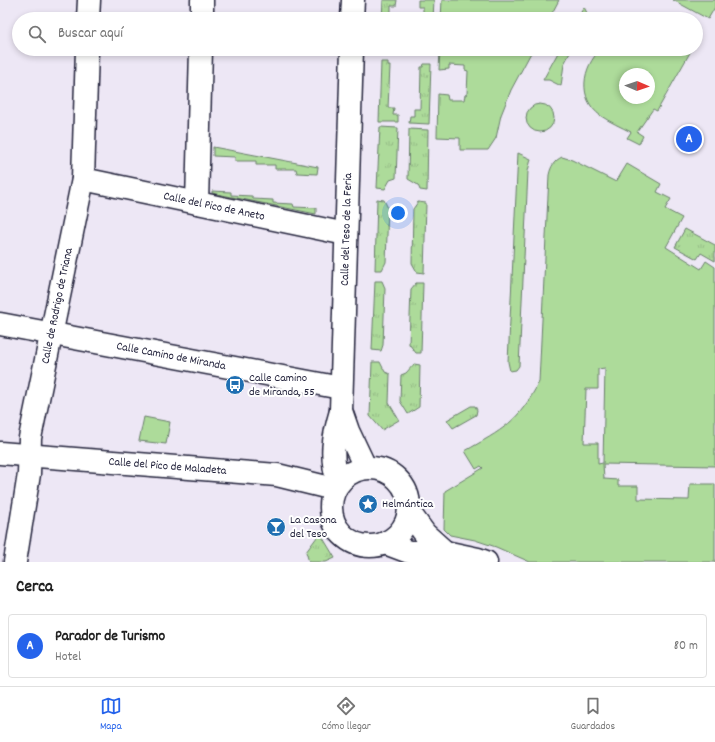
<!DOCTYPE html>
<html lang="es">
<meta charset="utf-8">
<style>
body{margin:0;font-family:Dekko,sans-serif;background:#f2f2f2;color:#222}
.compass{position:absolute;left:619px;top:68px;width:36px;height:36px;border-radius:50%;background:#fff;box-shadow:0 2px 6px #0003;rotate:92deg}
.you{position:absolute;left:398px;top:213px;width:14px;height:14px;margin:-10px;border:3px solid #fff;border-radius:50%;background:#1a73e8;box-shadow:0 0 0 6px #1a73e833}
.badge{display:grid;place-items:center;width:26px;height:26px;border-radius:50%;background:#2563eb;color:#fff;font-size:13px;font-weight:700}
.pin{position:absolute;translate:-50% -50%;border:2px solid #fff;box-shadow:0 1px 4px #0006}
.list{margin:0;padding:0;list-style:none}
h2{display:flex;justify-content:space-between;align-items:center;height:52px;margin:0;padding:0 16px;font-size:17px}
h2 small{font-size:13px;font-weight:400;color:#767676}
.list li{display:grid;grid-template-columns:26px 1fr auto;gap:12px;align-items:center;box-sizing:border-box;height:64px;margin:0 8px 8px;padding:0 8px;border:1px solid #e0e0e0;border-radius:4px}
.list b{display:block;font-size:15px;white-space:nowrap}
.list p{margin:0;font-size:13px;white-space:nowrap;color:#767676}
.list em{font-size:13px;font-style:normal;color:#767676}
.icon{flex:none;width:22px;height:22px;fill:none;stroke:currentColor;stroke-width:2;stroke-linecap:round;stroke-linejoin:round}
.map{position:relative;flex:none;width:715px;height:562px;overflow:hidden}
.search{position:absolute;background:#fff;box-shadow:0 2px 6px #0003;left:12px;right:12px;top:12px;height:44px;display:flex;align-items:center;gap:10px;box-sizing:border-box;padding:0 14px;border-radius:22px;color:#767676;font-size:15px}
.sheet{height:124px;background:#fff}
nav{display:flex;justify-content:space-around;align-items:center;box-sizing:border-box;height:56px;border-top:1px solid #e0e0e0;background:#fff;font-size:11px;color:#767676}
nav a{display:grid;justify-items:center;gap:2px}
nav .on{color:#2563eb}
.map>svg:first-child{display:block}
</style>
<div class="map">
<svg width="715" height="562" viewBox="0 0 715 562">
<defs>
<pattern id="grass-tufts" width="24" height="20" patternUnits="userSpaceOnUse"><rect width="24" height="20" fill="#addb9a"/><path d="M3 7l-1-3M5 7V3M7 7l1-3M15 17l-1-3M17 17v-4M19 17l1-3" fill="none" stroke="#95bc86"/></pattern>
</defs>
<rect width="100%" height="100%" fill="#ede7f5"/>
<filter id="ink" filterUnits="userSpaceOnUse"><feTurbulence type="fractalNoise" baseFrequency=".025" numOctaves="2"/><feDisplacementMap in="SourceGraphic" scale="8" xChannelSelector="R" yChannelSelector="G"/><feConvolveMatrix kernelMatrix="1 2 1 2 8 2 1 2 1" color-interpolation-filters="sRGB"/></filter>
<g filter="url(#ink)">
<path fill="url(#grass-tufts)" stroke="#687e6a" d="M383 0H397L396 6H391V19H382Z
M418 0H434L433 19H423V7H418Z
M381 62H388V66H390L388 108H394L393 115H398V122H379Z
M424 64H431L429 124 409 123 410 116H414V109H420L421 67H423Z
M380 127 398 128 396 178 390 180 385 189 377 188Z
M409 129 428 130 427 191 420 190 418 185 408 179Z
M377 199 384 200 388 208 386 262 382 270H375Z
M418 202 426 203 424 273 417 272 412 263 413 209Z
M685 229 715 245V261L701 253 697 259 675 247Z
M375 281H382L385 288 383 345 381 351 372 350Z
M416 283H423L421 353H416L409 344 411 289Z
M372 362H380L385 372 390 374 389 403 399 420 382 430 370 416Z
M414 364 420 365 419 407 408 414 400 401 401 375 406 373Z
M471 406H475L477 410 476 415 453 428 447 420Z
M320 533 335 558 326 562H309L306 552Z"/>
<path fill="#addb9a" stroke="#687e6a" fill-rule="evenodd" d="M442 0H559L549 19H441Z
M673 0H715V7L708 19Z
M584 7 590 19H577Z
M440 49H533L511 90 501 115 496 138 488 150H460V138L437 137 438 94 447 95 448 100H464L465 95 467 94 468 71 465 70V66L449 65V69L439 70Z
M560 49H572L564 64 561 86 549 80H543Z
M601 49H692L657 111 653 109 637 132 643 136 639 144 627 138 631 132C621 127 610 122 601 116 577 99 582 67 601 49ZM625 74H649V98H625Z
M526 118a14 14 0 1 1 28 0a14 14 0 1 1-28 0Z
M213 147 318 167 317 174 297 173 296 169H275V165H256V161H235V157L213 156Z
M518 153 531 159 528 171 519 366 516 370 510 371 508 362Z
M562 157 572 160 616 182 627 164 661 184 657 192 671 199 665 209 682 218 666 247 701 269 706 261 715 267V466L603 464 604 479 618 480V486H638V499L689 500 690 484H715V562H530L496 547 475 540 450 535 444 529 445 491 483 468 481 466 476 469 465 451C502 430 519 422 539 382L549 175C551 166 554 161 562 157ZM605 368 603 463 598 464V443H584L586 389H598V369Z
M212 191 231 192V195L252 196 253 199 273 200V203L293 204 294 207 316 208V214L212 193Z
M144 417 170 422 166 444 139 441Z"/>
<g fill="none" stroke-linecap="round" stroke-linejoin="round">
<g stroke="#22223b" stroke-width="25">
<g id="minor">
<path d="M88 19 89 0"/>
<path d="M202 19V0"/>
<path d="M352 19 353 0"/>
<path id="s1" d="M83 179 346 234"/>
<path d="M197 203 201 49"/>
<path id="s2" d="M0 324 341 388"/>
<path d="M341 411 348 431 365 467"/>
<path id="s3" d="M0 453 277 475 334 489"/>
<circle cx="370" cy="507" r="39"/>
<path id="s4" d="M338 483C330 455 333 438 341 411L352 49"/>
<path d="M409 512 425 534 445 552"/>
<path d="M385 543 409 552H445L478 559 486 562"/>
<path id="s5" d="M15 562 29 474 30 438 83 179 87 49"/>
</g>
</g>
<use href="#minor" stroke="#fff" stroke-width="22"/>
</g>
</g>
<defs>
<g id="bus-disc" transform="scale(1)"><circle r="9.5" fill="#1f6fb2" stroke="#fff"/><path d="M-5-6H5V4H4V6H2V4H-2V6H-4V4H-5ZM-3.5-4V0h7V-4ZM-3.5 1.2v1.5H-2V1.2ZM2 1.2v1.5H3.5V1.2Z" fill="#fff"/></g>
<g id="sight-disc" transform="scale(1)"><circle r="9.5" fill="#1f6fb2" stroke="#fff"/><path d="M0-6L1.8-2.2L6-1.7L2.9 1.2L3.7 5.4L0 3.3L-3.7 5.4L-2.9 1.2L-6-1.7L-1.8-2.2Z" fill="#fff"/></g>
<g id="bar-disc" transform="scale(1)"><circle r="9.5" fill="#1f6fb2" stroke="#fff"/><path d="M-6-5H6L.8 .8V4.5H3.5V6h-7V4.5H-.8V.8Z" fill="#fff"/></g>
</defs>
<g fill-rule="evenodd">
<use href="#bus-disc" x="235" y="385"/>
<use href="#sight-disc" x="368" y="504"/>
<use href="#bar-disc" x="276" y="527"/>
</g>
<g text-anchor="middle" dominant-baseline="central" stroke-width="4" stroke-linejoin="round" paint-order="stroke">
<g font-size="12" fill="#22223b" stroke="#fff">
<text stroke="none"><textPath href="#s1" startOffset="134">Calle del Pico de Aneto</textPath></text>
<text stroke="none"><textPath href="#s4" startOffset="255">Calle del Teso de la Feria</textPath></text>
<text stroke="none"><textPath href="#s5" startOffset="260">Calle de Rodrigo de Triana</textPath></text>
<text stroke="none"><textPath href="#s2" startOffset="174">Calle Camino de Miranda</textPath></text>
<text stroke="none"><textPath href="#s3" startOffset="168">Calle del Pico de Maladeta</textPath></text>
</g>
<g font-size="12" fill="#22223b" stroke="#fff" text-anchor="start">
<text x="249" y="378">Calle Camino<tspan x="249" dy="14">de Miranda, 55</tspan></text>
<text x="382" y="504">Helmántica</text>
<text x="290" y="520">La Casona<tspan x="290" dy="14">del Teso</tspan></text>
</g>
</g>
</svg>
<svg class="compass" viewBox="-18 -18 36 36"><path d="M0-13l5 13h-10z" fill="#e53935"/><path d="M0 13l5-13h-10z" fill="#767676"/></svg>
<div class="you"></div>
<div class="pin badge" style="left:689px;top:139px">A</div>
<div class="search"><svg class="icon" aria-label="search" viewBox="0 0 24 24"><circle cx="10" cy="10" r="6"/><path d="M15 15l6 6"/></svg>Buscar aquí</div>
</div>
<section class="sheet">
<h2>Cerca<small></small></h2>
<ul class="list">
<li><span class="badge">A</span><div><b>Parador de Turismo</b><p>Hotel</p></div><em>80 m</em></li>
</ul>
</section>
<nav>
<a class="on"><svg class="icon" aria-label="map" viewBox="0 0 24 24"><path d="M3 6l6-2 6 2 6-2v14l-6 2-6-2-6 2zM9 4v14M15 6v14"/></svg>Mapa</a>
<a><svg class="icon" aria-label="directions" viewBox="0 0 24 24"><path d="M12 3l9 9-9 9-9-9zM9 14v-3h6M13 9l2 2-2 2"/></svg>Cómo llegar</a>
<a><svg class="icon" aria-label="saved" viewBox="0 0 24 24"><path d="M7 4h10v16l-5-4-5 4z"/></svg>Guardados</a>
</nav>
